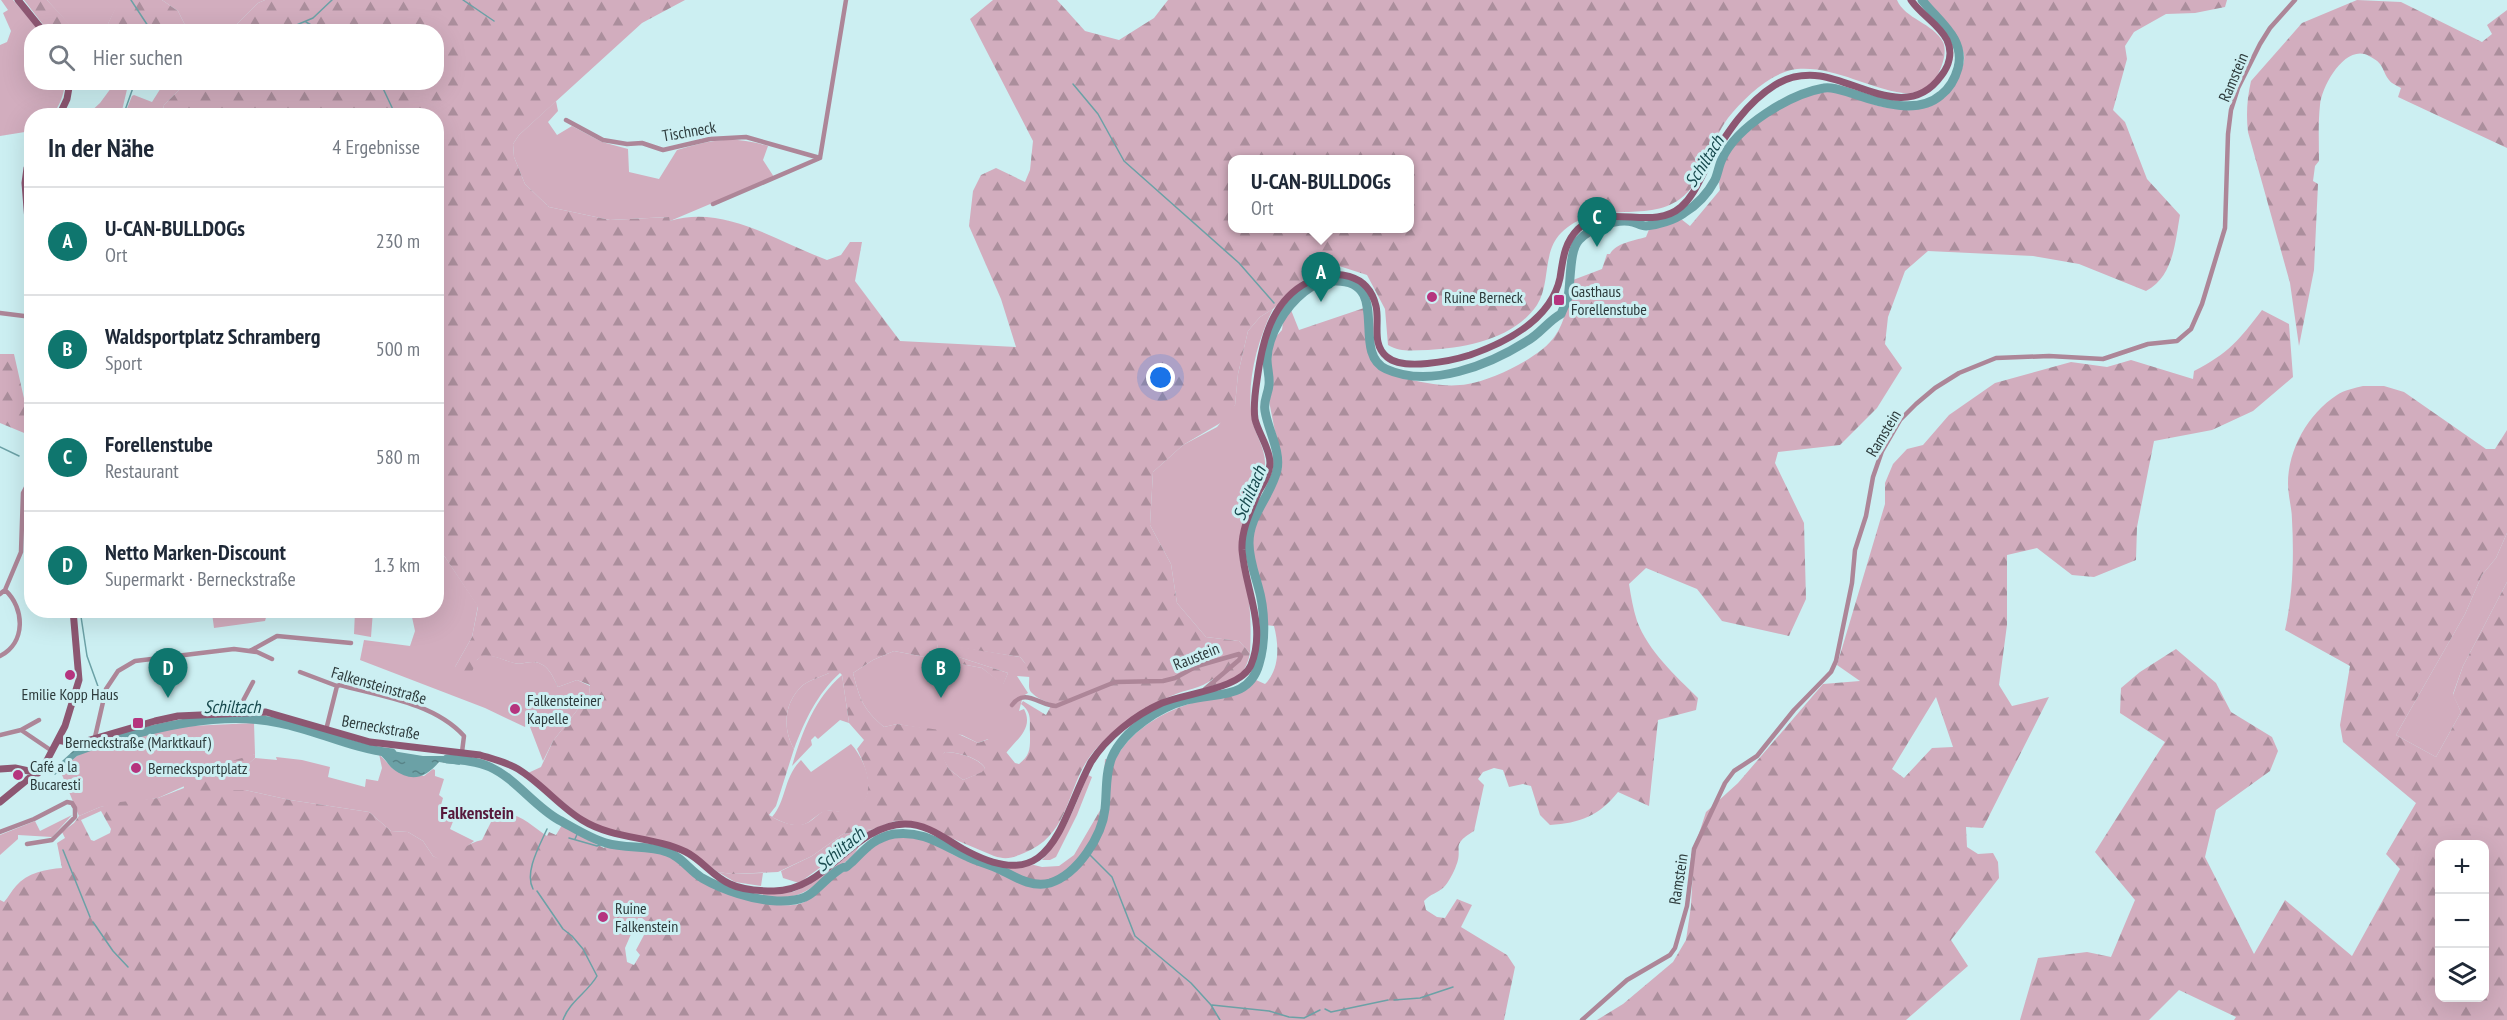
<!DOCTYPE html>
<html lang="de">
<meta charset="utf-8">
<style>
body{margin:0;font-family:"PT Sans Narrow",sans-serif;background:#f6f6f7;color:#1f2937}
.controls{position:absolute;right:18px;bottom:18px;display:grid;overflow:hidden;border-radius:12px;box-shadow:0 6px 24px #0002}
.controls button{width:54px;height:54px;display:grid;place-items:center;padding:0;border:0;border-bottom:2px solid #e0e1e3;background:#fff;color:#1f2937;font:30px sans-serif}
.you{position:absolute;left:1161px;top:378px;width:21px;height:21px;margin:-15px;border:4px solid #fff;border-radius:50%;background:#1a73e8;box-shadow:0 0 0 9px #1a73e833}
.badge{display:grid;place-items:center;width:39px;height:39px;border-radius:50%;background:#0f766e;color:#fff;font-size:20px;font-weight:700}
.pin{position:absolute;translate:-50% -50px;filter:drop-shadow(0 2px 3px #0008)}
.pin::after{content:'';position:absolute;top:32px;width:21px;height:18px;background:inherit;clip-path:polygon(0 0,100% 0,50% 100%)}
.popup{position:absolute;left:1228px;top:155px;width:186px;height:78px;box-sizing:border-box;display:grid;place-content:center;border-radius:12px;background:#fff;filter:drop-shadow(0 2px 4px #0005);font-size:20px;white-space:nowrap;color:#747a83}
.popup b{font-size:22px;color:#1f2937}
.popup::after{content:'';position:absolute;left:50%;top:100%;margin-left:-12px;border:12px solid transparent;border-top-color:#fff}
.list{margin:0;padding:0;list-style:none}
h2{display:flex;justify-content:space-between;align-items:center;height:78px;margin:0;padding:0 24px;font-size:26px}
h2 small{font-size:20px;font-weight:400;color:#747a83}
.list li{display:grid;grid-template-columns:39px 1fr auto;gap:18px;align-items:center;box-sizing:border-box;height:108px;padding:0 24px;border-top:2px solid #e0e1e3}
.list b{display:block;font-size:22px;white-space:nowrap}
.list p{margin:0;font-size:20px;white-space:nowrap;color:#747a83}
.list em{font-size:20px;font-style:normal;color:#747a83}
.icon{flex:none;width:33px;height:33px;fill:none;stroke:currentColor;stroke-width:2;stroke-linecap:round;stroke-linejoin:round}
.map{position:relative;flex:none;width:2507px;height:1020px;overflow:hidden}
.search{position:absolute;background:#fff;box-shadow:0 6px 24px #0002;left:24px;top:24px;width:420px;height:66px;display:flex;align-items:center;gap:15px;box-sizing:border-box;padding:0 21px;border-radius:24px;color:#747a83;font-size:22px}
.panel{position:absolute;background:#fff;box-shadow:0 6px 24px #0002;left:24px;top:108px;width:420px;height:510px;border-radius:24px}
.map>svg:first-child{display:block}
</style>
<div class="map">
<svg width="2507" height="1020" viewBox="0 0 2507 1020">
<defs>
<pattern id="forest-firs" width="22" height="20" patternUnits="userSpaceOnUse" patternTransform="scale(1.5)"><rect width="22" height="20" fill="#d2adbe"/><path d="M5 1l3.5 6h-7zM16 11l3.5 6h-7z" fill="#ab8e9c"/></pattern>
<pattern id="water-ripples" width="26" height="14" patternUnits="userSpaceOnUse" patternTransform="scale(1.5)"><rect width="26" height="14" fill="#6ba1a6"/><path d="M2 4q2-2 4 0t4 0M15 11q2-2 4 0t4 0" fill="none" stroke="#588488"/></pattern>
</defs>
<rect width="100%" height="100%" fill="#cceff2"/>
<path fill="#d2adbe" d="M1 0H13L40 31 32 32V82L65 83C64 94 60 106 52 115L32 116 31 131 0 136V45L7 42 11 31 3 13 8 10Z
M47 0H119V2L107 26 108 31 76 32Z
M162 0H265L258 3 231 30 188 31 178 11Z
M111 83H125L128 85 121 115H87L100 103 114 84Z
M164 83H186L164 105 162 115 124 116 132 96 134 95 152 102Z
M556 101 558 111 548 122 557 135 572 126 602 142 628 149 629 172 659 179 677 150C713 140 730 135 768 146L763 160 774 177 670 221 668 217 610 220 549 207 525 184 514 157 513 144 519 135Z
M1273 309C1257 341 1246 383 1252 419 1255 435 1265 447 1265 463 1265 485 1240 517 1239 545 1238 562 1245 578 1248 594 1251 614 1251 634 1250 653L1239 641 1206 637 1177 603 1171 564 1150 525 1153 472 1183 445 1217 427 1235 405 1238 374 1248 331 1260 317Z
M2507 533V582L2463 666 2453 694 2461 712 2436 757 2396 735 2465 614 2482 575 2496 558Z
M437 552 445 557 478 606 472 637 455 667 477 660 482 655C495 655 503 660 514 663 520 665 526 662 533 662 548 663 552 675 558 687L577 680 590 686 589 695 553 741 543 761 530 727 532 722 528 719 525 727 485 708 360 660 364 640 410 646 415 631 412 617 413 611 436 610Z
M203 611H268L265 621 214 628 212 613Z
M355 611H373L371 637 354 634Z
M938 643 1020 657 1029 668 1030 677 1017 676 1028 693 1023 696 1019 711 1024 709C1034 728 1017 739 1006 753L988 739 978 743 962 735 897 724 884 727C862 708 860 699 853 673L873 660 894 651 982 668 1003 684 1008 673 937 650Z
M829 673H840C817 694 805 720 794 749 782 728 784 702 803 685 810 680 821 677 829 673Z
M842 675 849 723 840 720 818 739 815 736 811 740 812 745 792 766C802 733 814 699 842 675Z
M254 723 255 754 158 798 100 807 79 816 60 770 77 756 87 751 169 727Z
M851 744C867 761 883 805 846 812 840 813 833 810 827 811 819 812 814 819 807 823 796 829 782 822 772 817 787 800 783 778 801 760L811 772Z
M945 752C957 752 977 757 985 768L983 772 963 780 949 769 941 755Z
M379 754 393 769 424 776 433 769 435 770V776L444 779 439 795 443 798 439 812 454 819 450 829 474 841 458 854 442 861 433 856 423 841 408 832 391 831 369 812 290 800 245 790H229L227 782 255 758 277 760 276 757 302 760 330 767 328 777 365 787 366 779 378 781 382 768Z
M1088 775 1092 777 1077 815 1056 857 1050 860H1042C1065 836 1075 805 1088 775Z
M72 815 52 837 18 835V839L0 855V835L35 821 40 831Z
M873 829 799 883 783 878 781 871 812 856 843 834Z
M859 845C857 854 846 861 838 868 804 894 798 902 753 895L793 892 810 884Z
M718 872 732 874 763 873 761 886 735 882Z"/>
<path fill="url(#forest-firs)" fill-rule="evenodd" d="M24 0H47L76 31H48Z
M119 0H162L178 11 188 31H108L107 26Z
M265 0H685L642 23 519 135 513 144 514 157 525 184 549 207 610 220 669 217 670 221C724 204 778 242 827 260L841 255 850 242H862L855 281 900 341 1016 347 1001 299 969 226 973 191 981 175 996 168 1025 182 1030 170 1033 141 970 19 993 0H1057L1085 31 1119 40 1154 18 1168 0H1897C1905 19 1933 23 1943 42 1947 51 1943 64 1939 72 1934 86 1917 95 1903 93 1867 88 1834 66 1797 69 1771 72 1744 98 1728 118 1710 142 1703 183 1680 199 1646 224 1596 198 1561 233 1542 252 1551 283 1537 305 1514 339 1466 348 1428 350 1414 350 1401 353 1388 345L1385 309 1367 275 1339 266 1302 281 1273 309 1260 317 1248 331 1238 374 1235 405 1229 418 1183 445 1153 472 1150 525 1171 564 1177 603 1206 637 1239 641 1250 653C1245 678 1233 680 1211 686L1214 681 1213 679C1200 689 1186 689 1171 696 1142 708 1115 727 1094 751 1065 786 1072 834 1024 853 1012 858 1006 860 994 856L911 821H895L873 829 843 834 812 856 778 872 732 874 718 872 687 849 611 831 588 822 528 773 541 767 553 741 589 695 590 685 577 680 558 687C552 675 548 663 533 662 526 662 520 665 514 663 502 660 495 655 482 656L477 660 469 679 455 667 472 637 478 607 445 557 437 552 436 116H162L164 105 186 83 436 82V32L218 31 231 30 258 3ZM1232 160H1410V228H1232ZM938 644 1020 657C1036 674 1025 685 1031 692 1036 698 1045 701 1052 704L1046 715 1023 701 1021 704C1033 713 1029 721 1030 734 1030 747 1031 755 1019 764L1015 763 994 737 978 743 954 732 897 724 884 727C862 708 860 699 853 673L873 660 894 651 982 668 1003 685 1008 673 937 650ZM829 673H840L842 675 849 723 864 740 857 749C867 769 880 803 847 811 840 813 831 809 824 811 818 814 814 819 809 822 796 829 780 822 769 815L776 806 794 749C782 728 784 702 803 685 810 680 821 677 829 673ZM945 752C957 752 978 757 985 768L982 772 963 780 949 769 942 755Z
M1927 0H2227L2225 7 2195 13 2166 14 2134 32 2125 46 2127 59 2113 110 2125 122 2147 179 2180 215C2175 242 2174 276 2146 291L2079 264 2033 256 1928 251 1905 271 1888 317 1885 344 1902 368 1877 408 1840 445 1778 452 1775 463 1804 523 1806 599 1789 636 1722 621 1697 589 1646 568 1629 584C1631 596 1633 609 1637 621 1648 651 1676 676 1698 698L1696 710 1658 720 1649 806 1618 792C1599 816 1580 823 1550 825L1540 815 1531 786 1523 784 1509 787 1503 770 1494 768 1483 772 1478 779 1484 785 1474 831C1449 846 1464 847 1456 866 1454 872 1448 883 1444 887 1438 893 1430 894 1424 901L1426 910 1437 917 1445 918 1457 899 1472 905 1461 927 1507 955 1515 967 1504 1020H0V900L4 902C9 897 11 891 16 886 27 873 46 869 62 868L57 843 65 838 62 832 74 823 79 816 100 807 120 802 158 798 184 788 182 778 192 773 255 754V758L228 782 230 790H245L290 800 369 812 391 831 408 832 423 841 433 856 442 860C455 855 469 842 482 840L494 816C514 807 530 825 547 836L549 832 556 835 562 825 595 839 594 843 604 848 606 846C628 850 653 848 673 857 686 863 694 876 705 883 725 895 769 907 793 905 807 905 820 890 830 881 837 874 847 871 852 866 881 836 902 827 941 847 946 850 951 854 956 856 972 863 988 867 1004 872L1005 867 1034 865 1042 867 1059 866 1074 855 1102 807 1105 759 1115 760C1133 726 1170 708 1206 699 1225 694 1243 699 1256 680L1265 684C1280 669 1279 645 1274 626L1265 625 1262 590 1250 544 1257 516 1282 467 1269 401 1272 341 1282 330 1284 315 1291 310 1299 330 1364 308C1370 325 1362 346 1373 361 1380 372 1392 375 1404 378 1424 383 1447 388 1468 384 1493 380 1541 357 1555 336 1566 321 1569 297 1573 280L1602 269 1607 254H1610C1616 243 1633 241 1646 237L1650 227 1681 219 1690 226 1720 190C1717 179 1723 160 1729 151 1743 129 1801 89 1828 91 1849 92 1869 106 1890 108 1920 111 1949 104 1960 73 1963 66 1966 59 1963 51 1957 31 1941 16 1927 0ZM101 811 111 829 110 833 94 841 91 840 81 820ZM638 918H642L647 922 644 935 636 950 640 955 634 965 627 962 625 948Z
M2357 0 2401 2 2482 42 2492 34 2487 25 2507 10V148L2398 97 2401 88C2398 86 2392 84 2389 80 2381 69 2385 64 2369 56 2346 43 2322 85 2320 105 2318 123 2319 143 2319 161L2315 166 2313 181 2318 184 2314 270 2299 346 2290 283 2248 132C2246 115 2247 98 2251 81L2302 23Z
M2262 310 2289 324 2293 377 2253 411 2212 430 2154 441 2137 527 2136 560 2094 577 2072 575 2037 548 2007 555V625L1999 685 2012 706 2049 697 1983 828 1966 827 1967 847 1978 854 1993 853 1998 862 1999 878 1951 940 1968 966 1906 1020H1597L1623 1004 1673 962 1686 940 1691 906 1694 849 1706 812 1738 783 1823 684 1860 681 1837 665 1885 504V483L1893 464 1907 449 1923 445 1949 415 1995 383 2071 362 2107 367 2131 360 2193 379 2194 371C2229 353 2239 340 2262 310ZM1936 697 1953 747 1932 748 1904 778 1892 769Z
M0 354H14L30 425 29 435 0 423Z
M2363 386H2384L2404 392 2486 449H2495L2507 430V533L2496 558 2482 575 2465 614 2396 735 2436 757 2461 712 2453 695 2463 666 2507 582V1020H2234L2236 1017 2179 990 2149 1020H2020L2038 958 2087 952 2111 957 2135 900 2095 852 2165 742 2120 713 2121 688 2140 672 2176 649 2216 683 2231 712 2272 737 2278 751 2270 771 2216 810 2205 857 2254 954 2285 900 2352 956 2400 869 2386 854 2416 803 2343 742 2340 725 2350 666 2285 630C2293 595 2294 556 2292 520 2292 508 2288 496 2288 484 2288 449 2308 414 2337 395 2344 390 2355 388 2363 386ZM2440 844H2484V998H2440Z"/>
<path fill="url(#water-ripples)" d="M108 738 110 744 77 756 55 775 51 771 73 751Z
M380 749 423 756H454L458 759 460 765 439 762C425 778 412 783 393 769 388 765 385 758 379 754Z"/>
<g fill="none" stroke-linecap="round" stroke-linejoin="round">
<path stroke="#6ba1a6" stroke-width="1.5" d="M131 0 152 32
M463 0 494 21
M306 22 323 32
M280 32 313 18 332 0
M380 82 396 116
M1073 84 1098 114 1124 161 1239 263 1274 303
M123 116 135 82
M0 447 19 456
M80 610 87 656 100 692
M569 838 597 846 605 843
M575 839 579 830
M63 850 90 917
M1088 853 1112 877 1135 936 1191 983 1211 1005 1220 1020
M533 889C524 872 540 845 547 829
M537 891 563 929 572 936 583 949 597 976C588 992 569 1002 563 1020
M93 922 113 951 128 967
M1394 1000 1420 998 1453 987
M1212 1005 1269 1011 1289 1017 1304 1018 1320 1010
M1325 1009 1331 1012 1388 1000"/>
<path stroke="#6ba1a6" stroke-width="9" d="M98 744C154 728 221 710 280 723 319 731 350 748 392 753
M447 759C461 760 477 761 490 767 516 779 534 806 559 820 574 828 591 839 606 843 626 849 648 845 667 852 682 857 689 870 702 878 723 890 753 900 777 901 815 902 812 889 837 871 850 862 840 873 852 862 866 848 874 838 894 834 924 830 943 846 968 857 978 862 990 864 1001 870 1015 877 1032 888 1050 883 1078 874 1102 836 1105 809 1107 792 1105 773 1112 757 1124 730 1160 707 1187 700 1216 692 1249 700 1259 664 1266 641 1265 609 1258 586 1254 572 1249 558 1249 543 1249 515 1271 496 1277 470 1281 451 1268 430 1265 411 1263 401 1268 395 1269 385 1270 377 1267 368 1267 359 1268 335 1285 307 1304 292 1313 285 1324 280 1336 281 1392 281 1350 353 1386 369 1430 389 1489 365 1527 341 1540 334 1548 321 1561 314 1563 309 1566 303 1568 297 1571 283 1569 250 1579 240 1590 228 1616 218 1633 222 1637 223 1641 226 1646 226 1658 225 1674 220 1684 213 1697 205 1708 193 1715 180 1718 173 1719 165 1722 159 1737 126 1790 94 1824 88 1833 86 1846 92 1854 94 1880 103 1918 115 1941 95 1950 88 1955 79 1958 68 1966 39 1938 21 1922 0"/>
<path stroke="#ad8698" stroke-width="4.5" d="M566 120 603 140 627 144 642 143 663 150 710 139 746 137 820 158
M820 158 846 0
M713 204 820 158
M0 313 32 317
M0 594 5 590 21 552 23 493 32 476
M250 651 277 636 351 643
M0 656C26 643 25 608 5 590
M300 672 337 686 340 685C381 696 434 703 464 736L462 752
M1012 705C1025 687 1040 706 1056 706L1115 682 1163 681 1175 678 1197 666 1239 654 1241 656 1239 660 1205 689
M237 712 253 682
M21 730 52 751
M326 730 337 686
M0 735 21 730 39 720
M95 737 106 689 118 671 135 661 234 649 257 652 272 659
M0 832 34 819 67 802 72 803 75 808V817L52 840 27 844
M1582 1020 1627 980 1670 955 1675 948 1687 906 1694 849 1725 783 1734 771 1757 756 1794 710 1831 672 1836 661 1852 583 1855 550 1866 516 1873 477 1882 451 1900 420 1916 404 1935 388 1959 373 1996 358 2049 356 2103 359 2148 344 2177 341 2191 329 2202 304 2225 228 2228 134 2231 110 2238 88 2260 44 2270 28 2295 0"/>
<path stroke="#8d5772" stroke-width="7" d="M18 0 44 32
M59 116 67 99 70 82
M32 160 27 168 25 183 32 272
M32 290V307
M58 740 76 744 155 721 178 716 266 712 370 742 480 755C493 759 506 762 518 769 541 783 559 806 582 820 614 840 653 836 686 852 702 860 713 877 730 884 742 890 760 891 774 891 827 891 852 825 905 824 927 824 944 838 963 849 1054 899 1058 824 1091 762 1107 737 1135 715 1162 703 1186 693 1241 689 1251 665 1267 626 1245 589 1242 550 1241 530 1251 510 1259 491 1264 483 1270 473 1270 463 1270 448 1258 433 1255 419 1253 406 1255 393 1257 380 1262 342 1271 301 1308 282 1335 268 1368 273 1376 306 1380 323 1371 344 1387 357 1403 371 1451 361 1470 355 1507 342 1551 320 1560 278 1563 259 1564 243 1578 229 1607 201 1652 232 1681 207 1695 195 1701 176 1710 161 1727 133 1746 103 1775 85 1788 77 1804 74 1820 76 1860 82 1909 121 1941 76 1949 66 1953 53 1947 40 1939 24 1921 15 1911 0
M0 769 15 768 38 773
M0 802 44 766 65 726 79 680 73 610"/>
</g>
<g fill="#b5347e" stroke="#cceff2" stroke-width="2">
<circle cx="1432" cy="297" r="6"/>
<rect x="1553" y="294" width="12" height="12" rx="3"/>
<circle cx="70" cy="675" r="6"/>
<circle cx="515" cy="709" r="6"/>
<rect x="132" y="717" width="12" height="12" rx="3"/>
<circle cx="136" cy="768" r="6"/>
<circle cx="18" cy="775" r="6"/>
<circle cx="603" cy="917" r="6"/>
</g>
<g text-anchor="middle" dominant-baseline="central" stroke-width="6" stroke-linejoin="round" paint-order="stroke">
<g font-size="16" fill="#2d3b3c" stroke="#cceff2">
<text transform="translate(2233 77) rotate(-67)">Ramstein</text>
<text transform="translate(689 131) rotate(-10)">Tischneck</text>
<text transform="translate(1883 433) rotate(-59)">Ramstein</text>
<text transform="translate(1196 656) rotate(-22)">Raustein</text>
<text transform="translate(379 685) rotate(16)">Falkensteinstraße</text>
<text transform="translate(381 727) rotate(10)">Berneckstraße</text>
<text transform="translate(1678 879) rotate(-81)">Ramstein</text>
</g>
<g font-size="16" fill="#2d3b3c" stroke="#cceff2" text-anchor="start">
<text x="1571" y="291">Gasthaus<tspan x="1571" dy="18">Forellenstube</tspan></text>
<text x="1444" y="297">Ruine Berneck</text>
<text x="70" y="694" text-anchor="middle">Emilie Kopp Haus</text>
<text x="527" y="700">Falkensteiner<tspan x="527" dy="18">Kapelle</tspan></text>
<text x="138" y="742" text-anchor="middle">Berneckstraße (Marktkauf)</text>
<text x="30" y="766">Café a la<tspan x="30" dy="18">Bucaresti</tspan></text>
<text x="148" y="768">Bernecksportplatz</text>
<text x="615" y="908">Ruine<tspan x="615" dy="18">Falkenstein</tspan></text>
</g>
<g font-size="18" font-style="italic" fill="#184a4e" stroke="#cceff2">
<text transform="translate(1704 161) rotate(-58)">Schiltach</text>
<text transform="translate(1249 493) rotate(-67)">Schiltach</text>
<text x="232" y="706">Schiltach</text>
<text transform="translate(840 849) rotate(-40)">Schiltach</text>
</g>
<g font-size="18" font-weight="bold" fill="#57193c" stroke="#cceff2">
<text x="477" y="812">Falkenstein</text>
</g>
</g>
</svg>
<div class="controls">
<button>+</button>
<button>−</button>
<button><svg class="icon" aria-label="layers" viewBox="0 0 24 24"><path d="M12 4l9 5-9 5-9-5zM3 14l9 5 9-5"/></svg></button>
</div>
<div class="you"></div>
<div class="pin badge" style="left:1321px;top:302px">A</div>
<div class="popup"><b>U-CAN-BULLDOGs</b>Ort</div>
<div class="pin badge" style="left:941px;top:698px">B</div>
<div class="pin badge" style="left:1597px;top:247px">C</div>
<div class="pin badge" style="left:168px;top:698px">D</div>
<div class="search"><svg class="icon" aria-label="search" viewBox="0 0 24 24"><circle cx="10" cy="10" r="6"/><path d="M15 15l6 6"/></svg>Hier suchen</div>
<section class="panel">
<h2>In der Nähe<small>4 Ergebnisse</small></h2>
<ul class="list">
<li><span class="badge">A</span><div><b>U-CAN-BULLDOGs</b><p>Ort</p></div><em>230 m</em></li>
<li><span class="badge">B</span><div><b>Waldsportplatz Schramberg</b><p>Sport</p></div><em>500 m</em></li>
<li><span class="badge">C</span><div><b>Forellenstube</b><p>Restaurant</p></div><em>580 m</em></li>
<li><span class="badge">D</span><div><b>Netto Marken-Discount</b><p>Supermarkt · Berneckstraße</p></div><em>1.3 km</em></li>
</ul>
</section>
</div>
